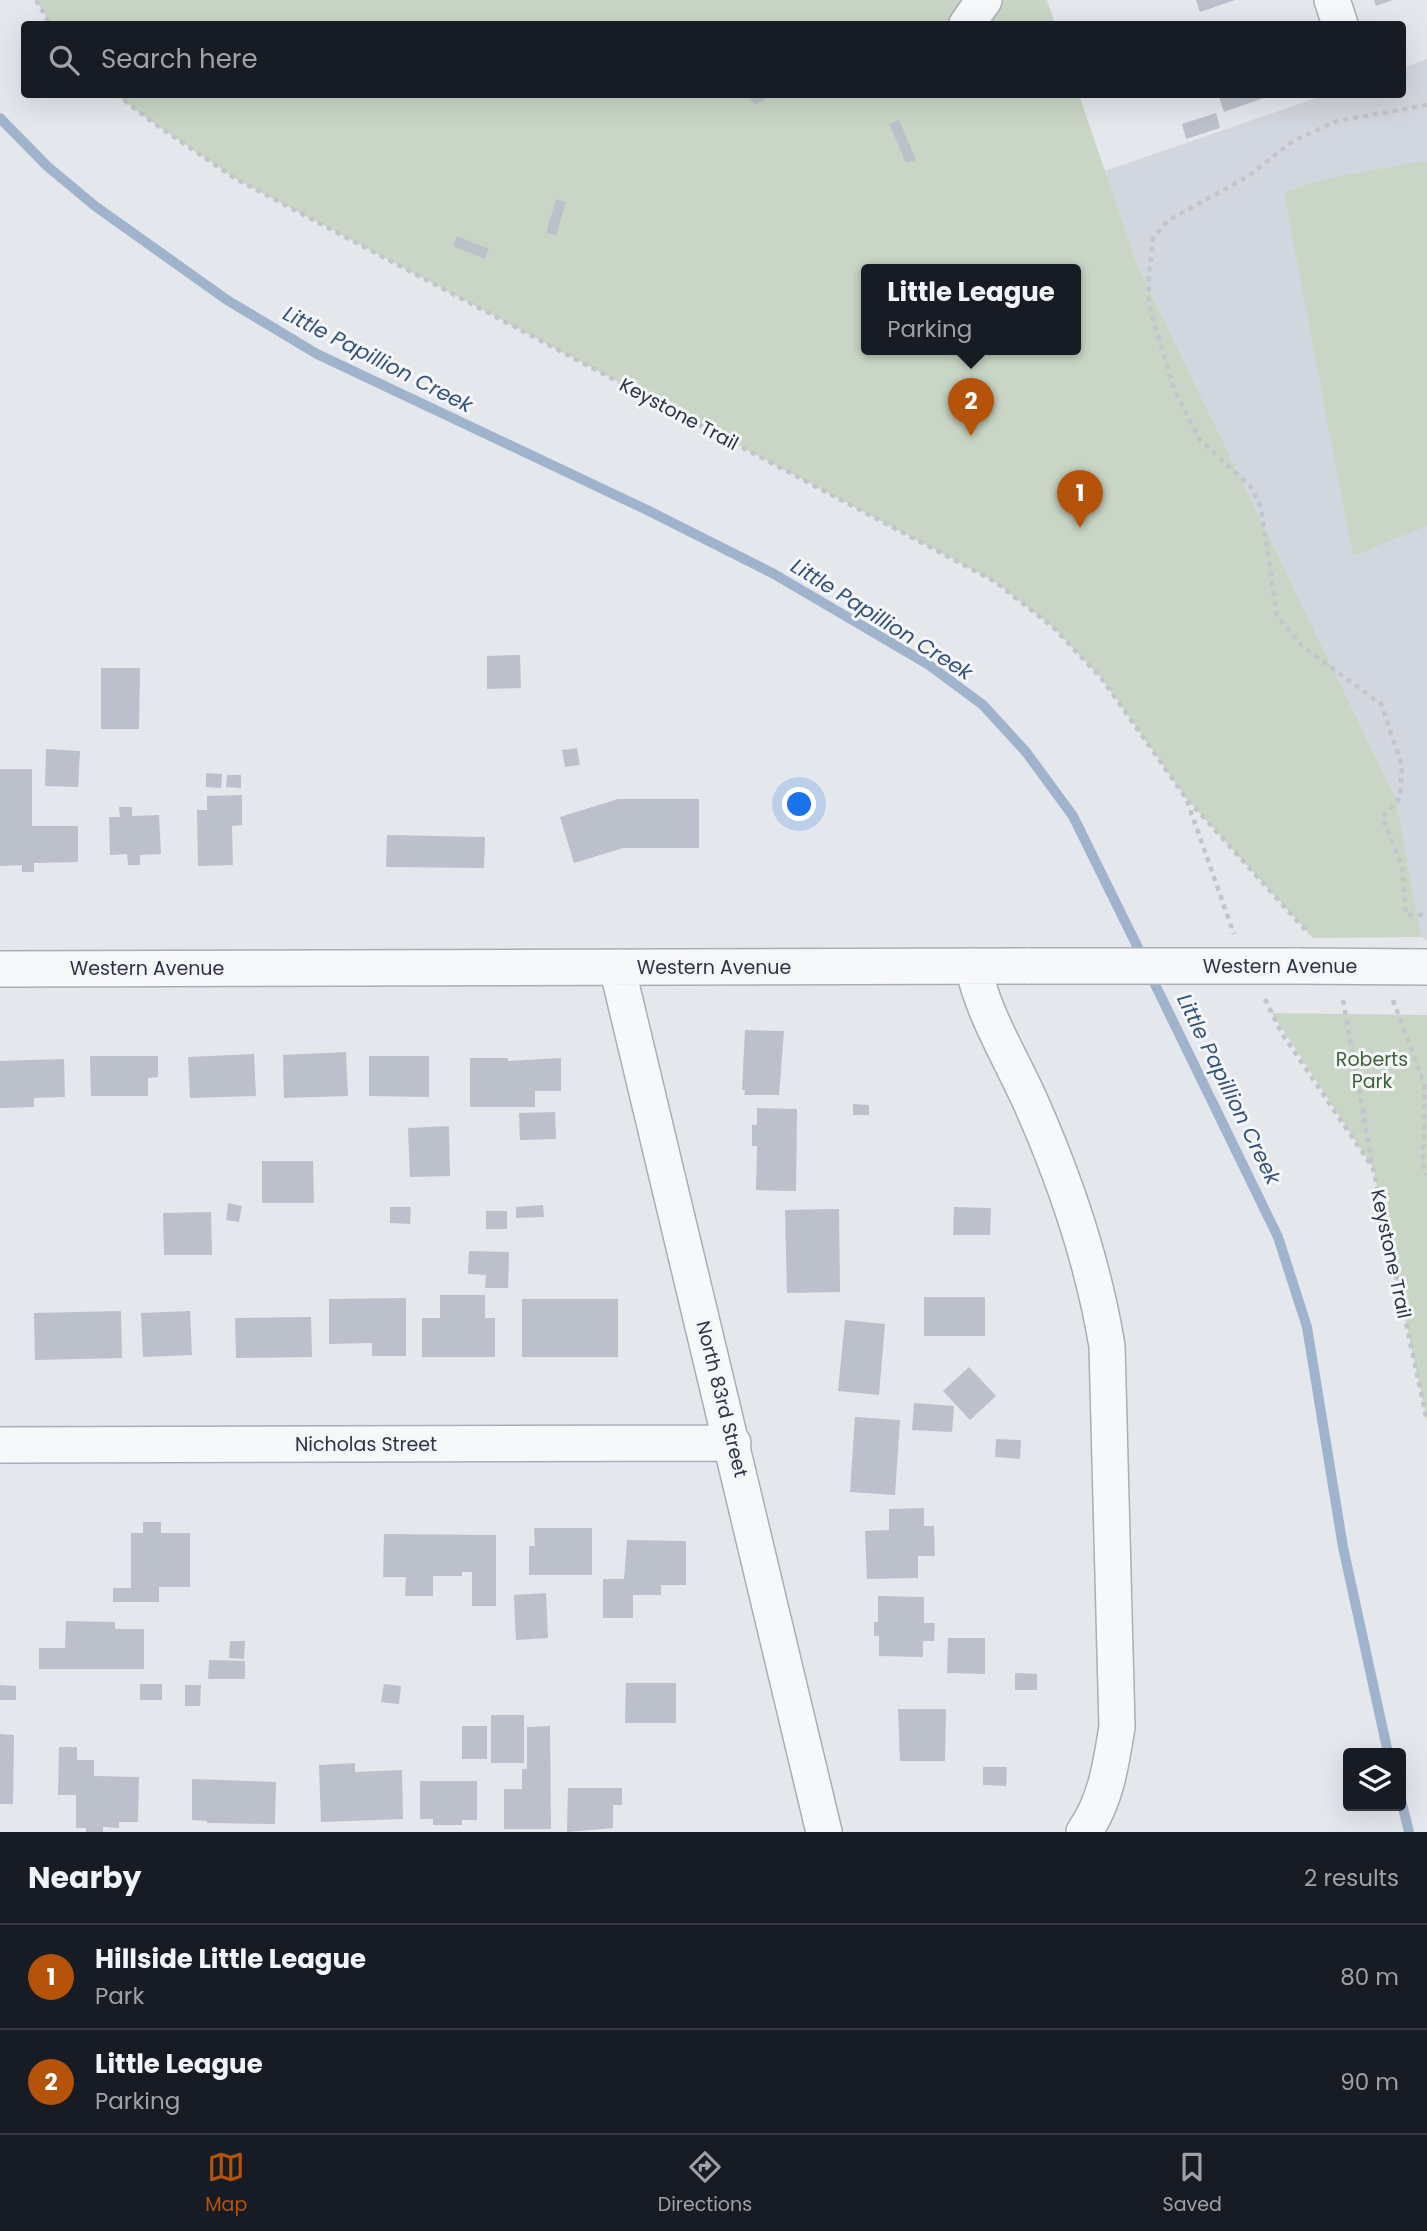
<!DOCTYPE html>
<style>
body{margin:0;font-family:Poppins,sans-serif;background:#20242c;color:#f1f3f6}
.controls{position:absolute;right:21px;bottom:21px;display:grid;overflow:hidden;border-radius:7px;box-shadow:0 7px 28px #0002}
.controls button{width:63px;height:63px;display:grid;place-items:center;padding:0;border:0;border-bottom:2px solid #363941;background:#171b24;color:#f1f3f6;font:35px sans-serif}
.you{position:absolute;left:800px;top:805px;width:24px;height:24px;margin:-18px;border:5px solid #fff;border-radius:50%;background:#1a73e8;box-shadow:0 0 0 10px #1a73e833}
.badge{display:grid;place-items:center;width:46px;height:46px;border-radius:50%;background:#b45309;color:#fff;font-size:23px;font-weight:700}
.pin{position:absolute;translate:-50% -58px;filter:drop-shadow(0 2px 4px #0008)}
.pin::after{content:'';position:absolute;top:37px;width:24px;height:21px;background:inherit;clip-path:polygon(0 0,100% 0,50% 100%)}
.popup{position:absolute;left:861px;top:264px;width:220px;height:91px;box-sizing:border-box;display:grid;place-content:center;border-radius:7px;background:#171b24;filter:drop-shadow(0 2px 5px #0005);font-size:23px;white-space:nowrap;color:#9ea1a6}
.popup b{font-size:26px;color:#f1f3f6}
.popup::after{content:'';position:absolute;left:50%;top:100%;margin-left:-14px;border:14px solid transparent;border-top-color:#171b24}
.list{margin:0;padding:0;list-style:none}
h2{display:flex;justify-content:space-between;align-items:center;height:91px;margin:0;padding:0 28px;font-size:30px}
h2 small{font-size:23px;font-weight:400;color:#9ea1a6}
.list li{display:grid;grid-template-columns:46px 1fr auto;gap:21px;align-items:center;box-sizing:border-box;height:105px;padding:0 28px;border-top:2px solid #363941}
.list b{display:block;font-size:26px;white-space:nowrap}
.list p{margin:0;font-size:23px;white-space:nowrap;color:#9ea1a6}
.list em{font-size:23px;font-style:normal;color:#9ea1a6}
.icon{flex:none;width:38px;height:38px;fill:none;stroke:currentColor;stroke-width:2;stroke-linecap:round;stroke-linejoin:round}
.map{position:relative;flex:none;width:1427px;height:1832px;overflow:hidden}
.search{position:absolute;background:#171b24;box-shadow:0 7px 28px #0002;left:21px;right:21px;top:21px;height:77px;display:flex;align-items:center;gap:18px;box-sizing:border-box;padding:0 24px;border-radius:7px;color:#9ea1a6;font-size:26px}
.sheet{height:301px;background:#171b24}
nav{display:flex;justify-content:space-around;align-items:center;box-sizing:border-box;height:98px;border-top:2px solid #363941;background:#171b24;font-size:19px;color:#9ea1a6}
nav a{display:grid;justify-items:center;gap:4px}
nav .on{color:#b45309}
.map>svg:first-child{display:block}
</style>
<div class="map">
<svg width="1427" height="1832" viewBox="0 0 1427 1832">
<rect width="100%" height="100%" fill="#e4e7ec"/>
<path fill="#d2d6de" d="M1427 59V941L1421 937 1396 799 1136 262 1105 171 1325 95 1402 94 1403 68Z"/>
<path fill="#c9d6c5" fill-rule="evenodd" d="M36 0H1047L1055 24H50Z
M116 95H1079L1136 262 1396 799 1421 937 1313 938 1186 798 1102 679 1053 627 994 581 236 179 155 124ZM866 270H1076V350H866Z
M1423 161 1427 162V526L1353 556 1284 193 1320 180Z
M1272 1013 1427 1015V1421L1373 1168Z"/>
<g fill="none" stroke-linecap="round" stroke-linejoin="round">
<path stroke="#9fb4cc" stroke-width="10" d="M0 118 47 166 95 206 227 300 317 354 647 510 774 574 929 665 983 705 1026 752 1073 816 1143 958
M1149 972 1278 1237 1307 1327 1343 1547 1388 1753
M1401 1800 1409 1832"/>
</g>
<path fill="#bbc0ca" d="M1196 0H1235L1200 12Z
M1374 0H1393L1376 6Z
M752 94H776L754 105 749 96Z
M1218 94H1272V95L1224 112Z
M1216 113 1220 128 1186 139 1182 124Z
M899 120 916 160 906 163 889 124Z
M556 199 566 202 556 236 546 233Z
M457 236 489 249 485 259 453 246Z
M520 655 521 688 487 689V656Z
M101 668H140L139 729H101Z
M577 748 580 765 565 767 562 750Z
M46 749 80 751 78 787 45 786Z
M0 769H32V826H78V862L34 863V872H22V865L0 866Z
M206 773 222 774 221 788 206 787Z
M227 775H241V788L226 787Z
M242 795V825L232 826 233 865 198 866 197 810H207V796Z
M618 799H699V848H623L574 863 560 817Z
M119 807H132V816L159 815 161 854 140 855V865H128L127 854 110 855 109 817H120Z
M387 835 485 837 484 868 386 867Z
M745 1030 784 1031 779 1095H744L745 1090H742Z
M346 1052 348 1096 284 1098 283 1055Z
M254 1054 256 1096 190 1098 188 1057Z
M90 1056H158V1077L148 1078V1096H91Z
M369 1056H429V1097L369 1096Z
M470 1058H508V1061L561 1058V1091H535V1107H470Z
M64 1059 65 1097 34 1098V1107L0 1108V1061Z
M853 1104 869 1105V1115H853Z
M757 1108 797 1109 796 1191 756 1190 757 1146H752V1125H757Z
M555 1112 556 1139 520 1140 519 1113Z
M449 1126 450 1176 410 1177 408 1128Z
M262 1161H313L314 1203H262Z
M228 1203 242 1206 239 1222 226 1220Z
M543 1205 544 1217 516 1218V1207Z
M390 1207H411L410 1224 390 1223Z
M954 1207 991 1208 990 1235H953Z
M839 1209 840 1292 787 1293 785 1210Z
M486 1211H507V1229H486Z
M211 1212 212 1255H164L163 1213Z
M469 1251 509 1252 508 1288H485L486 1275 468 1274Z
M440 1295H485V1318H495V1357H422V1318H440Z
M924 1297H985V1336H924Z
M406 1298V1356H372V1343L329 1344V1299Z
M522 1299H618V1357H522Z
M121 1311 122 1358 35 1360 34 1313Z
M190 1311 192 1355 143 1357 141 1313Z
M311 1317 312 1357 236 1358 235 1318Z
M845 1320 885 1324 879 1395 838 1391Z
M969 1367 996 1396 970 1420 943 1391Z
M914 1403 954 1406 952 1432 912 1430Z
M855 1417 900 1420 895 1495 850 1492Z
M996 1439 1021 1440 1020 1459 995 1457Z
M924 1508V1526H934L935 1556H918V1578L867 1579 865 1531 889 1530V1509Z
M143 1522H161V1533H190V1587H159V1602H113V1588H131V1533H143Z
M534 1528H592V1575H529V1546H535Z
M384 1534 496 1535V1606H472V1572H462V1576H433V1596H405L406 1577H383Z
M627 1540 686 1541V1585H661V1595H633V1618H603V1579H624Z
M546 1593 548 1638 516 1640 514 1595Z
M878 1596 924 1597V1623H935L934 1641H923V1657L879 1656V1636H874V1622H878Z
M66 1621 115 1622V1629H144V1669H39V1648H65Z
M948 1638H985V1674L947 1673Z
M230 1641H245L244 1659 229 1658Z
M209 1660 245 1661V1679H208Z
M1015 1673 1037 1674V1690H1015Z
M626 1683H676V1723H625Z
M140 1684H162V1700H140Z
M384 1684 401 1686 399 1704 381 1702Z
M0 1685 16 1686V1700H0Z
M185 1685H201L200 1706H185Z
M898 1709H946L945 1761H900Z
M491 1715H524V1763H491Z
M462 1726H487V1759H462Z
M550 1726 551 1829H504V1789H522V1769H527V1727Z
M0 1734 14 1735 13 1804H0Z
M59 1747H77V1760H94V1776L139 1777 138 1822H119V1828L103 1827V1832H86V1828H76V1795H58Z
M355 1763V1772L402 1770 403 1819 321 1822 319 1765Z
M983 1767H1007L1006 1786 983 1785Z
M192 1779 276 1782 275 1824 207 1823V1821L192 1820Z
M420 1781H477V1820H462V1825H433V1819H420Z
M568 1788H622V1805H613V1828L567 1832Z"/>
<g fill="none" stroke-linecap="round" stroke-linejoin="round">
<g stroke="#a9aeb7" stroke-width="38">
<path id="minor" d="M1332 0 1340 24
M967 24 984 0
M973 966C983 1014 1011 1058 1031 1103 1066 1182 1093 1261 1107 1346L1117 1727C1111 1764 1106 1801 1084 1832
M1295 966 1427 967
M617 967 824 1832
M0 969 1029 966
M0 1445 733 1443"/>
</g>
<path stroke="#c2c5cb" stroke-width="4.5" stroke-dasharray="5 5" stroke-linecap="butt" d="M36 0 50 24
M116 94 155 124 236 179 994 581 1053 627 1102 679 1186 798 1234 934
M1427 105 1337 121 1293 141 1247 177 1167 221 1153 239 1149 277V304L1157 332 1174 388 1198 438 1251 487 1261 508 1277 616 1302 646 1381 704 1402 766 1400 798 1382 817 1402 866 1406 915H1427
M1188 800 1309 934
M1265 999 1281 1032 1373 1168 1427 1421
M1343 1000 1372 1164
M1393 1000 1425 1086 1423 1166 1427 1175"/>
<use href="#minor" stroke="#f7f8fa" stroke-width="35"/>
<g stroke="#a9aeb7" stroke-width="38" stroke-linecap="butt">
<path id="minor-bridge" d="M1029 966H1295"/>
</g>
<use href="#minor-bridge" stroke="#f7f8fa" stroke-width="35"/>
</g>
<g text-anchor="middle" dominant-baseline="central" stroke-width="6" stroke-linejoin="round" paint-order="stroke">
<g font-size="19" fill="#2b3445" stroke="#f4f6f9">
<text transform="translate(679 414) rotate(28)">Keystone Trail</text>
<text x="1280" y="966">Western Avenue</text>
<text x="714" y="967">Western Avenue</text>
<text x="147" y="968">Western Avenue</text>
<text transform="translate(1391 1254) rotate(78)">Keystone Trail</text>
<text transform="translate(722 1399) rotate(76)">North 83rd Street</text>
<text x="366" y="1444">Nicholas Street</text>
</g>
<g font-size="19" fill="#3f6138" stroke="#f4f6f9">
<text x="1372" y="1059">Roberts<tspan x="1372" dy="22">Park</tspan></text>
</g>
<g font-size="21" font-style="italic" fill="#34527a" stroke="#f4f6f9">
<text transform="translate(378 359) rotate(27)">Little Papillion Creek</text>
<text transform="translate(882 619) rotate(32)">Little Papillion Creek</text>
<text transform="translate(1229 1089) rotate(64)">Little Papillion Creek</text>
</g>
</g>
</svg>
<div class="controls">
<button><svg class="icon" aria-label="layers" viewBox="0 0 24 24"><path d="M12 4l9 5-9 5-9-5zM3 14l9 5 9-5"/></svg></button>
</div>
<div class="you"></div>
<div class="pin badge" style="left:1080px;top:528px">1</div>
<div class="pin badge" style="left:971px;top:436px">2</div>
<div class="popup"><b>Little League</b>Parking</div>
<div class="search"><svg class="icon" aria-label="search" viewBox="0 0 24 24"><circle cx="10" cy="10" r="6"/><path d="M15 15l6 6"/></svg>Search here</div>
</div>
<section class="sheet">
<h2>Nearby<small>2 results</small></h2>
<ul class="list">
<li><span class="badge">1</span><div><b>Hillside Little League</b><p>Park</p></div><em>80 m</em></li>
<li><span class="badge">2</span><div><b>Little League</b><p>Parking</p></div><em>90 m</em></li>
</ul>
</section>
<nav>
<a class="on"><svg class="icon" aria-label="map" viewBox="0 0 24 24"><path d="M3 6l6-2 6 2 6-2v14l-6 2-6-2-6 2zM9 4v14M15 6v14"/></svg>Map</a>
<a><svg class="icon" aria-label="directions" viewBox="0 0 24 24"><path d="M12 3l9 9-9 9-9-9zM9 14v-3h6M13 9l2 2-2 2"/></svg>Directions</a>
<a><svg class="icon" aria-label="saved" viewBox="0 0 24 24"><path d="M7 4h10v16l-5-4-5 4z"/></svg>Saved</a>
</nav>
